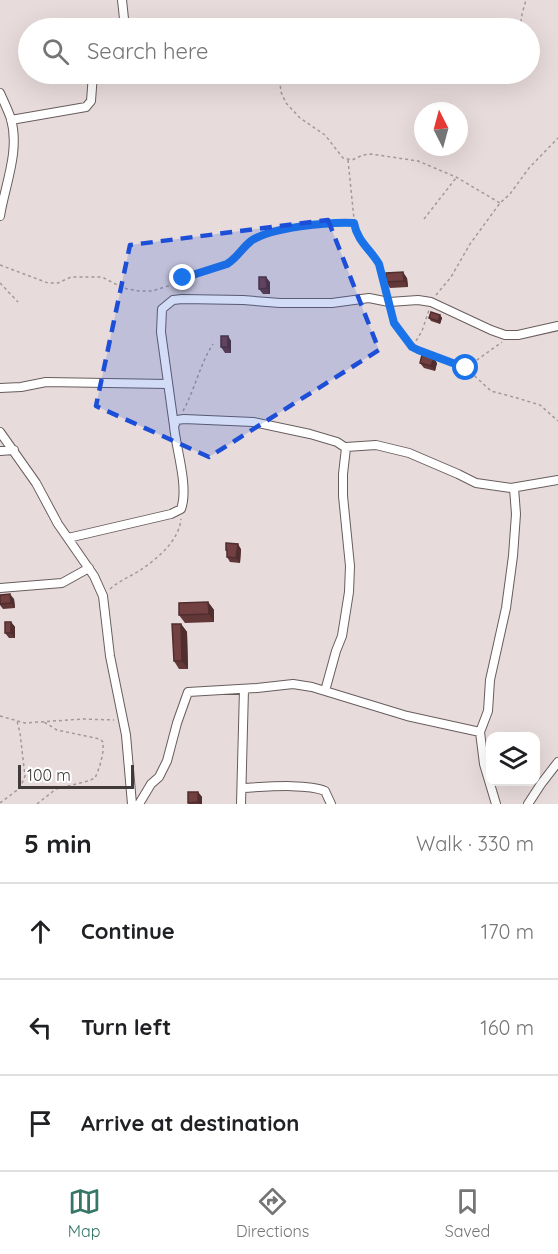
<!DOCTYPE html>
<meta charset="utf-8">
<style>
body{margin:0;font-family:Quicksand,sans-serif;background:#f6f6f6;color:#202124}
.controls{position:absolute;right:18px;bottom:18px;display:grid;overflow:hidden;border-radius:12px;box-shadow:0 6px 24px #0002}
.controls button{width:54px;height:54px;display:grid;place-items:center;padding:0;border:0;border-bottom:2px solid #e0e0e0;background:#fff;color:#202124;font:30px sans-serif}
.compass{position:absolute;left:414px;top:102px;width:54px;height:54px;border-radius:50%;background:#fff;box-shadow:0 6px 24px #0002;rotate:354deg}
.scale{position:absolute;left:18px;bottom:15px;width:116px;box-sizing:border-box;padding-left:6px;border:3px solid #403a3a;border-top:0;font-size:16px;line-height:21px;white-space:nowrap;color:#403a3a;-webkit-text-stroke:4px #fff;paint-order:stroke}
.stop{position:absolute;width:18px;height:18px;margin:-14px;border:4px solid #1a73e8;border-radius:50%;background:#fff}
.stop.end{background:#1a73e8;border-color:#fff;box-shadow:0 2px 6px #0008}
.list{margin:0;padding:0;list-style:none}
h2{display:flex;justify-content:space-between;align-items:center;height:78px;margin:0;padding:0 24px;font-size:26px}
h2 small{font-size:20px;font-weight:400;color:#757577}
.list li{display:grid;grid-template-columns:39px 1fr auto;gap:18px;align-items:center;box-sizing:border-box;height:96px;padding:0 24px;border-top:2px solid #e0e0e0}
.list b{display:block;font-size:22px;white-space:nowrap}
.list em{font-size:20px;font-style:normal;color:#757577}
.icon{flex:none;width:33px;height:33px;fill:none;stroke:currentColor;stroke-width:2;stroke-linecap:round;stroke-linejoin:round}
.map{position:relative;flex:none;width:558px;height:804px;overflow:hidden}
.search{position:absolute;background:#fff;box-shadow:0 6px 24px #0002;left:18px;right:18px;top:18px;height:66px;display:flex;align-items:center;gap:15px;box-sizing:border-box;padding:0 21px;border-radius:33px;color:#757577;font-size:22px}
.sheet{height:366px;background:#fff}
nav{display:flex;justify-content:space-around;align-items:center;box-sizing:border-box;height:84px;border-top:2px solid #e0e0e0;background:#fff;font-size:16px;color:#757577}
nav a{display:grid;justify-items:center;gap:3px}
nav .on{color:#357666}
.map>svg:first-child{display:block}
</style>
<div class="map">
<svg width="558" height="804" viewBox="0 0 558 804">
<rect width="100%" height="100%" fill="#e8dbdb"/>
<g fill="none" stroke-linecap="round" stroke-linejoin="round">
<g stroke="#685d5d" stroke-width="10">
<path id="minor" d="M122 0 125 28
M0 93C4 102 8 110 11 119 20 151 5 185 0 216
M11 120 86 107 91 101 93 74
M0 388 21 387 46 382 168 384
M174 426 161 332 162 309 173 300 182 299 243 300 280 303H332L369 298 389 302 418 300 431 302 491 330 505 335H518L558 326
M0 432 36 483 58 524 94 576 103 596 110 656 126 735 132 804
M346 447 376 445 409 453 458 474 476 483 511 488 558 480
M0 451 14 450
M68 538 171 514 181 509C189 487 176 449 174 426L177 420 184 419 253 422 310 434 337 442 346 448 343 474V496L350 566 349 592 342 636 336 651 325 691 312 687 293 684 257 688 188 692 177 723 167 761 159 777 151 784 139 804
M0 588 62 583 89 568
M325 691 407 716 480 732
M242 788C263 787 307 783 325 791L331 804
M241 804 244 689
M496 804 484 764 480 732 488 711 490 680 506 608 513 556 516 514 514 488
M528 804 541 784 558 762"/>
</g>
<path stroke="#a39999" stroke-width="1.5" stroke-dasharray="3 3" stroke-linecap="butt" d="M520 28 522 14 526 0
M279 74 281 92 286 103 300 118 325 135 343 158 352 160 363 155 371 154 418 161 456 177 500 203
M348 160 355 229C359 242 370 249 377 261 383 270 384 282 387 293
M424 219 456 178
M0 265 48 283H58L71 277H99L104 278 123 288 139 291H152L168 286 191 275 227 264 251 241 265 234 309 225 338 223H354
M0 283 18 302
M436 295 451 277 470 244 500 203 510 194 529 168 558 138
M391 309 394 323 412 347 432 356 466 368 491 391 517 398 540 405 558 421
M413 346 422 331 429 310
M467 367 502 342
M183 411C195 389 200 364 213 344
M110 589C119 581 129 577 139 571 157 559 179 541 181 519
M0 716 25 723 83 719 114 720
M0 803 20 788 25 776 20 733 17 721
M37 804 56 789 88 781 95 778C100 767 104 754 103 742L100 739 57 730 44 722"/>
<use href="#minor" stroke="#fff" stroke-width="8"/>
</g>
<path fill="#623738" d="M407 278 408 287 390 288 386 282Z
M270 282V294H263L259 289Z
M440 315 442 318 440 324 431 321 429 318Z
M228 336 231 341V353H225L221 347Z
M420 363H437L435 371 424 368Z
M241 549 240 563 230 562 227 557V552L226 550Z
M0 595 14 599 15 608 3 609 0 605Z
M208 602 214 610V622L185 623 179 615Z
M11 622 15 627V638H9L5 633Z
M181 624 187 632 188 669H179L174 661Z
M198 792 202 797V804H189L188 803Z"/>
<path fill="#502d2e" d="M403 272 407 278 408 287 404 281Z
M266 277 270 282V294L267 288Z
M440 315 442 318 440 324 438 321Z
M228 336 231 341V353L228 347Z
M434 358 437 363 435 371 431 366Z
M238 544 241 549 240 563 236 558Z
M10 594 14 599 15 608 11 603Z
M208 602 214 610V622L209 614Z
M11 622 15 627V638L11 633Z
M181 624 187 632 188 669 182 661Z
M536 747 538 751 536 759Z
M198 792 202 797V804H199L198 802Z"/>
<path fill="#724041" stroke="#502d2e" stroke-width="1.5" d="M403 272 404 281 386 282V273Z
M259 277H266L267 288 259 289Z
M431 312 440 315 438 321 429 318Z
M221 336H228V347H221Z
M422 355 434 358 431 366 420 363Z
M226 543 238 544 236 558 227 557V550H226Z
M10 594 11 603 0 604V595Z
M208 602 209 614 179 615V603Z
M5 622H11V633H5Z
M172 624H181L182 661H174Z
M188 792H198V802L188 803Z"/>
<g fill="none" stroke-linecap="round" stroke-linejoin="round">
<path stroke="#1a73e8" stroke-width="8" d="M183 278 227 264C237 258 242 248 251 241 271 227 329 222 354 223 357 241 371 250 379 264L394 323 412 347 418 350 466 368"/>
</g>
<path fill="#1d4ed8" fill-opacity="0.2" stroke="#1d4ed8" stroke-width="4.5" stroke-dasharray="12 8" stroke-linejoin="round" d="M328 220 379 350 209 457 96 406 130 245Z"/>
</svg>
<div class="controls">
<button><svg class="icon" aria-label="layers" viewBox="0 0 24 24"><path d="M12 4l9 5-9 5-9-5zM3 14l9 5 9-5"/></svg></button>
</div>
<svg class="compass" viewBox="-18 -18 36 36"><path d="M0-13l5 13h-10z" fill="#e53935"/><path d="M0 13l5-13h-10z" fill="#757577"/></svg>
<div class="scale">100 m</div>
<div class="stop" style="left:466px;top:368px"></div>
<div class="stop end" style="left:183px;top:278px"></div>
<div class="search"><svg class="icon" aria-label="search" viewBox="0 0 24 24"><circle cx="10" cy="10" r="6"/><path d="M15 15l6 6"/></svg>Search here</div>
</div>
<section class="sheet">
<h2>5 min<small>Walk · 330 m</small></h2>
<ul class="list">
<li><svg class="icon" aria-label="ahead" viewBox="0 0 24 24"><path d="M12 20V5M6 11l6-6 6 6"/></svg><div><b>Continue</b></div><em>170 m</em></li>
<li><svg class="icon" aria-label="left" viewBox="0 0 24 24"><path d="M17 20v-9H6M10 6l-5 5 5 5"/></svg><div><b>Turn left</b></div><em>160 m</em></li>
<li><svg class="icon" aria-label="arrive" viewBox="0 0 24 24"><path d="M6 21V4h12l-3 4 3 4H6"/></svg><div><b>Arrive at destination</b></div></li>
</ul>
</section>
<nav>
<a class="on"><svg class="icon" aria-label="map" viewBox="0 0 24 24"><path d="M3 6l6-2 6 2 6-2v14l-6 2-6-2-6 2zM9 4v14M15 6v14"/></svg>Map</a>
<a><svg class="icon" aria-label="directions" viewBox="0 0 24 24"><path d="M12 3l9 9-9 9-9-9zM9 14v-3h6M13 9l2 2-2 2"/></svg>Directions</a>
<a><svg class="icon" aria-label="saved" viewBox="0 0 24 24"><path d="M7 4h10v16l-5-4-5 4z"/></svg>Saved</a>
</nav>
